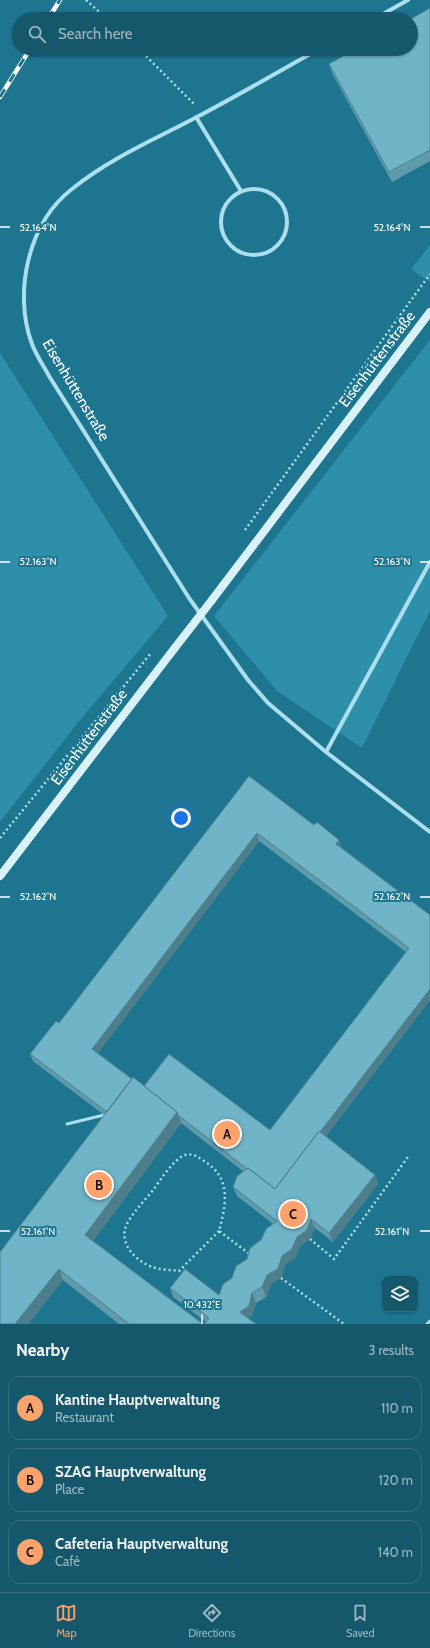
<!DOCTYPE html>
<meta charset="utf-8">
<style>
body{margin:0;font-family:Cabin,sans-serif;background:#236173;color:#f1f3f6}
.controls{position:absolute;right:12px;bottom:12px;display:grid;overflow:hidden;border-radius:8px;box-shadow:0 1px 3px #0004}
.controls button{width:36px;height:36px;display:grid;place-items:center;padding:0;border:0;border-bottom:1px solid #356e7e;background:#16586b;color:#f1f3f6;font:20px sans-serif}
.you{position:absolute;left:181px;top:818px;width:14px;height:14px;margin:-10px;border:3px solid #fff;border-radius:50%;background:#1a73e8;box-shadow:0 0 0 6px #1a73e833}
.badge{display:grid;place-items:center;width:26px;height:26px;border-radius:50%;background:#fca26c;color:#111;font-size:13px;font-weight:700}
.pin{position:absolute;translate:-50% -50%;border:2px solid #fff;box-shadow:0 1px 4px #0006}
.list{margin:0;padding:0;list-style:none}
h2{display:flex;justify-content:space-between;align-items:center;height:52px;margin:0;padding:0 16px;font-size:17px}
h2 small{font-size:13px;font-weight:400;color:#9eb8c1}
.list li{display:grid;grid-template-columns:26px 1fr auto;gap:12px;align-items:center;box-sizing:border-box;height:64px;margin:0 8px 8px;padding:0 8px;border:1px solid #356e7e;border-radius:12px}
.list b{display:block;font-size:15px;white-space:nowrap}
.list p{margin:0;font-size:13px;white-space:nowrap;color:#9eb8c1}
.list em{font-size:13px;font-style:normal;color:#9eb8c1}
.icon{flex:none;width:22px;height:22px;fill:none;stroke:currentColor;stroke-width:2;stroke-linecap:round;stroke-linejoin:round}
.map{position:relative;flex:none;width:430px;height:1324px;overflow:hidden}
.search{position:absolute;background:#16586b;box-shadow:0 1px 3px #0004;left:12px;right:12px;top:12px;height:44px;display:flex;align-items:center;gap:10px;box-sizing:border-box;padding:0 14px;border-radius:22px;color:#9eb8c1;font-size:15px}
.sheet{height:268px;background:#16586b}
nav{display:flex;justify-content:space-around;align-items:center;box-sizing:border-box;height:56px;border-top:1px solid #356e7e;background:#16586b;font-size:11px;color:#9eb8c1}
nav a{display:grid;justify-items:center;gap:2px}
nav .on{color:#fca26c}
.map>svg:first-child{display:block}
</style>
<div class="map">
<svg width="430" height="1324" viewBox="0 0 430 1324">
<rect width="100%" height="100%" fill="#1e758f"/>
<path fill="#2e8faa" d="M430 245V282L411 269Z
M430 340V611L362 748 277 691 214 616Z
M0 353 168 616 80 720 0 822Z"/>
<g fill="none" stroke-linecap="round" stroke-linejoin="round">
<path stroke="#acdfed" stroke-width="2.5" stroke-dasharray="2 3" stroke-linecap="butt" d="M86 0 107 19
M139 49 195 105
M245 530 430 274
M0 838 151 653
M219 1231 179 1271C173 1270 166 1270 160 1269 140 1266 115 1244 128 1222 135 1210 145 1200 154 1189 160 1180 175 1158 185 1155 193 1153 198 1157 204 1161 232 1178 226 1205 219 1231L251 1255
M310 1239 334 1259 408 1157
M281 1278 344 1324"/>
<path stroke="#acdfed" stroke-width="3" d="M67 1124 104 1115
M427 1324 430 1321"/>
<path stroke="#acdfed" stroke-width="4" d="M374 19 408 0
M319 49C278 72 237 96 195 118 153 140 109 159 72 189 28 223 13 293 32 344 36 355 43 365 49 376L189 598 248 680 268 703 326 752 430 832
M196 117 241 191
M221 222a33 33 0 1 1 66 0a33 33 0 1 1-66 0Z
M326 752 430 562"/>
<path stroke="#d9f2fa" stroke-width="8" d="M212 600 430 312
M0 876 174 649"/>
<g stroke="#fff" stroke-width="4.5">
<path id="rail" d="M48 19 60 0
M0 97 30 49"/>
</g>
<use href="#rail" stroke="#1e758f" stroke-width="3" stroke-dasharray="9" stroke-linecap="butt"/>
<path stroke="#d9f2fa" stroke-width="8" d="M174 649 212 600"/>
</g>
<path fill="#609bab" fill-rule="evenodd" d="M430 8V161L392 182 332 73 329 64Z
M249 776 342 847V848L430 915V1000L326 1136 375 1175 378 1184 333 1242 315 1228 310 1239 300 1246 295 1258 285 1265 281 1278 271 1284 266 1297 256 1303 252 1315 248 1318 206 1322 173 1297 170 1288 219 1295 247 1259 273 1224 237 1196 233 1187 244 1172 181 1123 93 1241 203 1324H119L63 1280 28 1324 104 1115 33 1061 30 1054 59 1023ZM259 841 406 952 270 1130 144 1086 132 1079 98 1053Z"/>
<path fill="#4e7e8b" d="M257 833 259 841 95 1057 92 1049Z
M339 840 342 847 339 851 336 844Z
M430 989V1000L278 1198 275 1191Z
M177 1112 181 1123 89 1246 85 1235Z
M375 1175 378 1184 333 1242 329 1233Z
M311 1219 315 1228 310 1239 300 1246 295 1258 285 1265 281 1278 271 1284 266 1297 262 1287 267 1275 282 1256Z
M59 1269 63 1280 28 1324H15Z
M252 1293 256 1303 252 1315 244 1321 240 1312Z"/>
<path fill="#70b4c7" stroke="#4e7e8b" d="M430 8V150L389 172 329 64 356 49H411V19Z
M249 776 314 825 317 822 339 840 336 844 430 915V989L320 1132 319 1131 275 1189 248 1168 247 1169 178 1115 177 1112 144 1086 169 1054 270 1130 409 948 257 833 92 1049 132 1079 107 1112 30 1054 56 1021 59 1023Z
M133 1077 177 1112 85 1235 203 1324H129L59 1269 15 1324H0V1252Z
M319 1131 375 1175 329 1233 311 1219 307 1230 297 1237 292 1249 282 1256 278 1269 267 1275 262 1287 252 1293 249 1306 240 1312 256 1324H204L209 1318 170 1288 185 1269 219 1295 223 1284 232 1278 236 1266 247 1259 250 1248 261 1240 266 1229 277 1221 233 1187 237 1176 248 1168 275 1189Z"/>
<path fill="none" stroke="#fff" stroke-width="1.5" d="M0 227H10M420 227H430M0 562H10M420 562H430M0 897H10M420 897H430M0 1231H10M420 1231H430M202 1314V1324"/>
<g text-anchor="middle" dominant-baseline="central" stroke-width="4" stroke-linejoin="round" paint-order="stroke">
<g font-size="15" fill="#fff" stroke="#1e758f">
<text transform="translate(377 359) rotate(-53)">Eisenhüttenstraße</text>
<text transform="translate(76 390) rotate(59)">Eisenhüttenstraße</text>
<text transform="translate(89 737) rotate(-53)">Eisenhüttenstraße</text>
</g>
</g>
<g font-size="10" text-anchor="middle" fill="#fff" stroke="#1e758f" stroke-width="4" stroke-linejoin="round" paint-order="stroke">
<text x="38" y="231">52.164°N</text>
<text x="392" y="231">52.164°N</text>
<text x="38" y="565">52.163°N</text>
<text x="392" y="565">52.163°N</text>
<text x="38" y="900">52.162°N</text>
<text x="392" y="900">52.162°N</text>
<text x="38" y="1235">52.161°N</text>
<text x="392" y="1235">52.161°N</text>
<text x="202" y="1308">10.432°E</text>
</g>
</svg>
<div class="controls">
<button><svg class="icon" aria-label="layers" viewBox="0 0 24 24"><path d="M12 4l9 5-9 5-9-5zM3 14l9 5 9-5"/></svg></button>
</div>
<div class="you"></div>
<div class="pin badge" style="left:227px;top:1134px">A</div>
<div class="pin badge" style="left:99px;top:1185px">B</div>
<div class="pin badge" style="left:293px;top:1214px">C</div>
<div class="search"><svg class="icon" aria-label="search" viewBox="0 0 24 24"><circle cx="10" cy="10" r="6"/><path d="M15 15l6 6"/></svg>Search here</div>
</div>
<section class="sheet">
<h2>Nearby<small>3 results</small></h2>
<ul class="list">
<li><span class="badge">A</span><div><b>Kantine Hauptverwaltung</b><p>Restaurant</p></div><em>110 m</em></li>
<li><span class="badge">B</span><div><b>SZAG Hauptverwaltung</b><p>Place</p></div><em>120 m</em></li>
<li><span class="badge">C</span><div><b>Cafeteria Hauptverwaltung</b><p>Café</p></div><em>140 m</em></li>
</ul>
</section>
<nav>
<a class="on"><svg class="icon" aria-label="map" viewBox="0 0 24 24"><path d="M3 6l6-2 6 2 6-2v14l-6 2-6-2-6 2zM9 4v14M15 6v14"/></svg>Map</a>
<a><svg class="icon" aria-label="directions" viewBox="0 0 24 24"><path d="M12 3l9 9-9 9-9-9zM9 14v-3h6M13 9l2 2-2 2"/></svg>Directions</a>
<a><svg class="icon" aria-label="saved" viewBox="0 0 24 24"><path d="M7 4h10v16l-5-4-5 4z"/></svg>Saved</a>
</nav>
